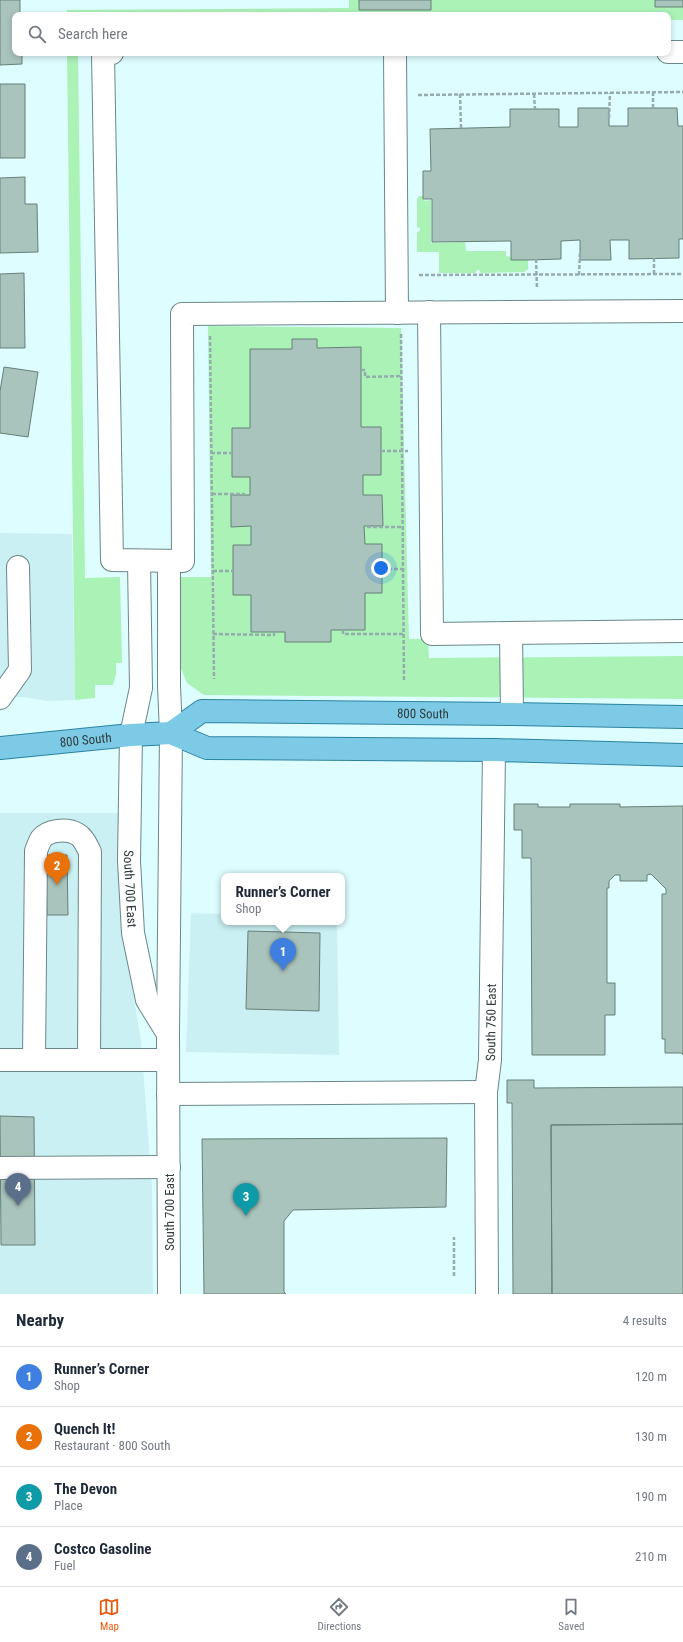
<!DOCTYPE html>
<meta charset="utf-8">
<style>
body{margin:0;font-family:"Roboto Condensed",sans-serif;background:#f2f2f3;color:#1f2937}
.you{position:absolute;left:381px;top:568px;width:14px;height:14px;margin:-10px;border:3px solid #fff;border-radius:50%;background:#1a73e8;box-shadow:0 0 0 6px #1a73e833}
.badge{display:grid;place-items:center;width:26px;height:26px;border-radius:50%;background:#ea580c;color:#fff;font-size:13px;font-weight:700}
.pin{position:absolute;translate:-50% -33px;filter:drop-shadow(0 1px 2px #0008)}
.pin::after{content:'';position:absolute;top:21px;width:14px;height:12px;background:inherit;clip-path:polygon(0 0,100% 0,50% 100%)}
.popup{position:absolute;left:221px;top:873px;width:124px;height:52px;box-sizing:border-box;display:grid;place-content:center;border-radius:8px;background:#fff;filter:drop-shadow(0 1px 3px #0005);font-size:13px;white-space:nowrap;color:#747a83}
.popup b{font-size:15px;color:#1f2937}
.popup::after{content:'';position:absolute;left:50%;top:100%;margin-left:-8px;border:8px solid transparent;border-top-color:#fff}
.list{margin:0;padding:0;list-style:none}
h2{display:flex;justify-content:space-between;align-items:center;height:52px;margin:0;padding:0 16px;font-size:17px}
h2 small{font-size:13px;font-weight:400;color:#747a83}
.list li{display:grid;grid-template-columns:26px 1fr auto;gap:12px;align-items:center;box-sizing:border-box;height:60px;padding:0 16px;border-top:1px solid #e0e1e3}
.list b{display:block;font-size:15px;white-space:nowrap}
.list p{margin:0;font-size:13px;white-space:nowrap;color:#747a83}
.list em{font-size:13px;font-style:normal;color:#747a83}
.icon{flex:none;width:22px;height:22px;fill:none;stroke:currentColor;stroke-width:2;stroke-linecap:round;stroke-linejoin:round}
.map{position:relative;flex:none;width:683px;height:1294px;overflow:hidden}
.search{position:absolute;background:#fff;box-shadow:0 2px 6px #0003;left:12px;right:12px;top:12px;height:44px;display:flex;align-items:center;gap:10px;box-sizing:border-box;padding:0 14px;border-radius:8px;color:#747a83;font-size:15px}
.sheet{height:292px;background:#fff}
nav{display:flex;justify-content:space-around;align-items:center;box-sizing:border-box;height:56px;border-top:1px solid #e0e1e3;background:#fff;font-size:11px;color:#747a83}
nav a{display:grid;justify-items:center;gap:2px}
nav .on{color:#ea580c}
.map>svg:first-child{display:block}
</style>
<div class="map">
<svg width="683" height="1294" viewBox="0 0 683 1294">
<rect width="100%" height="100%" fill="#defdff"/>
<path fill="#caf0f3" d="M0 533 72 534 75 700 47 701 23 697H0Z
M0 813H119L120 915 141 1041 152 1188 153 1294H0Z
M191 913 224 914V922H337L339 1055 186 1052Z"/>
<path fill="#abf2b7" d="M349 0H683V20H668V15H67V10L349 8Z
M67 53H78L85 578 120 577 122 663H116V674L113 685H95V698L75 700Z
M419 196H423V199L425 201 431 200V243L465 242 466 251H506V256L528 260V270H526L525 272 481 273 479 270H477L475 273H439V252H417V232L420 231V228L417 227V199Z
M208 326 401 328 409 639H428L429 658 683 656V699L204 695 187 683 179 664 180 577H211Z"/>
<path fill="#a9c4bc" stroke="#668079" d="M0 0H20V15H15V53H22V64L0 65Z
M359 0H431V10H359Z
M655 0H683V7H655Z
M0 84H25V158H0Z
M578 108H609V126H628V108H677L678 126H683V239H679V258L629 259V240H610L611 260H580V240L561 241V259L528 260H511V241L432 242V199H423V171H431L430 129 510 127V109H559V127H578Z
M25 177V204H37L38 252 0 253V178Z
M24 273 25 348H0V274Z
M292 339H317V348L361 347V427H381V475H363V495H382L383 526H364L365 544H382V593H365V630H331V642H285V632H251V595H233V545H251V526L231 527V495H250V477H232V428H250V349H292Z
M4 367 38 372 28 437 0 433V391Z
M514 804H538V807H570V804H620V807L683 806V1055L682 1053H665V1039H662V894H666V889L651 874 647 875V881H620V875H615L609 881V888H607V983H615V1015H605V1055H532L531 858H522V830H514Z
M46 855H67L68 915H47Z
M248 931 320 933 319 1011 246 1009Z
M507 1080H534V1088L683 1087V1124L551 1125 552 1294H513L512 1103H507Z
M0 1116 34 1117 35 1245H1Z
M683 1124V1294H552L551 1125Z
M447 1138 446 1207 293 1210 284 1221V1292L286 1294H204L202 1139Z"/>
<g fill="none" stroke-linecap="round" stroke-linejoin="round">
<g stroke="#6c878a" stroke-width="24">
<g id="minor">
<path d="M668 52H683"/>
<path d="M112 53H103L112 560 183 561 182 314 683 311"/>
<path d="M395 53 397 313"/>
<path d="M429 312 432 634 683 631"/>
<path id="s1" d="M139 562 141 688 131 735 129 861 133 933 147 1000 168 1034"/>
<path d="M511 633 512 714"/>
<path d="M0 698 20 670 18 567"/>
<path d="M0 1060H168"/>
<path d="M34 1060 36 851C37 848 39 843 41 839 48 830 67 828 77 834 83 837 87 846 90 852L89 1060"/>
<path d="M168 1094 486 1092"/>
<path d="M0 1168 169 1167"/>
<path d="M169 1294 168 1034 171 733 169 686V561"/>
<path id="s2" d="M487 1294 486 1092 490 1060 494 750"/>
</g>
</g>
<g stroke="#2a82a1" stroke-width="24">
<g id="major">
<path id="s3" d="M171 733 202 711 512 714 683 717"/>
<path id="s4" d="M0 748 131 735 171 733 207 748 494 750 683 755"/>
</g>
</g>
<path stroke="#95acae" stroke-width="2.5" stroke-dasharray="4 2" stroke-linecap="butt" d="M653 92V108
M460 94 461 128
M534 94 535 109
M418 95 683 92
M609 118 610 93
M654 258V274
M536 259 537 289
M419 275 683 274
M579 275 580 253
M401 334 404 682
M210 336 214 679
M361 370H365V377L402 376
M381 451H408
M211 453H232
M212 494H245
M367 527H403
M382 569H403
M213 571H233
M343 630V634H404
M213 634 274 635V632
M454 1276V1237"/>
<use href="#minor" stroke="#fff" stroke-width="22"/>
<use href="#major" stroke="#7dcae7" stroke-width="22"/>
</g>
<g text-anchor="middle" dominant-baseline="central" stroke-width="3" stroke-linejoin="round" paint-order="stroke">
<g font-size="13" fill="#303c3d" stroke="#fff">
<text stroke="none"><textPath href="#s3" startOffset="259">800 South</textPath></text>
<text stroke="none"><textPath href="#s4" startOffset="86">800 South</textPath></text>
<text stroke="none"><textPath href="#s1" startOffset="328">South 700 East</textPath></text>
<text stroke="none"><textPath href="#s2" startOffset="272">South 750 East</textPath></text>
<text transform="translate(169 1212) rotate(-90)">South 700 East</text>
</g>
</g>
</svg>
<div class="you"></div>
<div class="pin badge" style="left:283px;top:971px;background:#3f7fe0">1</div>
<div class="popup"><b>Runner’s Corner</b>Shop</div>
<div class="pin badge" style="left:57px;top:885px;background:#e8710a">2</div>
<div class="pin badge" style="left:246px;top:1216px;background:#0f9aa8">3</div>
<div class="pin badge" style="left:18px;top:1206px;background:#5c6f8a">4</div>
<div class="search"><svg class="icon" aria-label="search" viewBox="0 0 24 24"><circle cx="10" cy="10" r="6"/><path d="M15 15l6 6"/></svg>Search here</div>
</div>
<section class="sheet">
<h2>Nearby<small>4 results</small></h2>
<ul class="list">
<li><span class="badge" style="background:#3f7fe0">1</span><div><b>Runner’s Corner</b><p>Shop</p></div><em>120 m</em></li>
<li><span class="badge" style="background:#e8710a">2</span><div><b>Quench It!</b><p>Restaurant · 800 South</p></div><em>130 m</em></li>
<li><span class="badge" style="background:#0f9aa8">3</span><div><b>The Devon</b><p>Place</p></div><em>190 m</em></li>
<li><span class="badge" style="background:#5c6f8a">4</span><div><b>Costco Gasoline</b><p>Fuel</p></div><em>210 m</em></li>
</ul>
</section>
<nav>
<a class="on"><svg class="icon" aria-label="map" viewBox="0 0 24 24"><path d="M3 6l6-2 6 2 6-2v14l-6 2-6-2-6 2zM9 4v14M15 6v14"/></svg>Map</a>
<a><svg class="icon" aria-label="directions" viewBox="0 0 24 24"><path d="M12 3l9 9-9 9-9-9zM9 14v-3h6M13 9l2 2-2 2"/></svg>Directions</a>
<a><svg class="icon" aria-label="saved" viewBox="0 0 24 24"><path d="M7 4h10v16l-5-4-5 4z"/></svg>Saved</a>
</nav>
